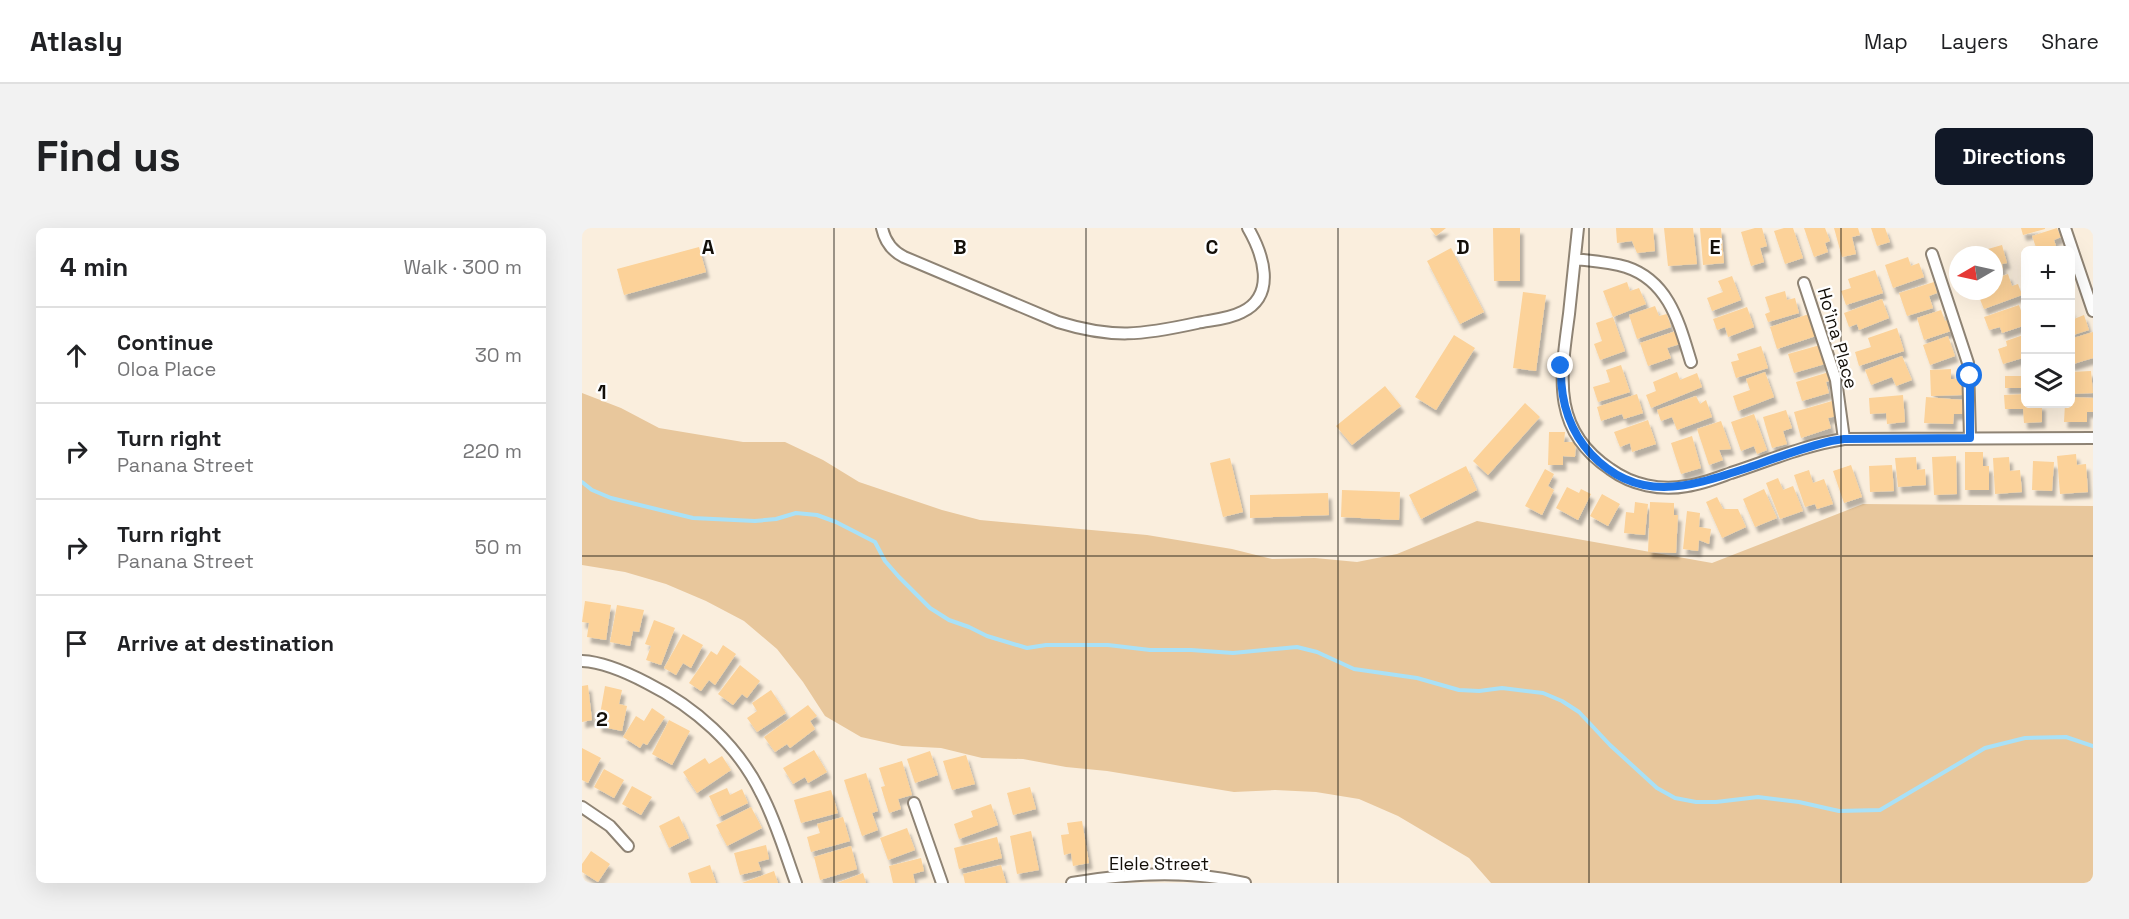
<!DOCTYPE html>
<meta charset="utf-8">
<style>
body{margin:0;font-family:"Space Grotesk",sans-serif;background:#f2f2f2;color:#202124}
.controls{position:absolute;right:18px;top:18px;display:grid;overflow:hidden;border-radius:9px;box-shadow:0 6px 24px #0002}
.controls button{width:54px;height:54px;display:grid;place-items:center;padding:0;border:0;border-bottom:2px solid #e0e0e0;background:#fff;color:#202124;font:30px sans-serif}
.compass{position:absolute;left:1367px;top:18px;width:54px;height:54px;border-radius:50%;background:#fff;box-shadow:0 6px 24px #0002;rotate:261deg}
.stop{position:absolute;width:18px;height:18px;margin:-14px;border:4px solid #1a73e8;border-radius:50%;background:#fff}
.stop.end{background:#1a73e8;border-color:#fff;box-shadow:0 2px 6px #0008}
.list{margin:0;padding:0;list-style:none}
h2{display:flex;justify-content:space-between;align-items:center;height:78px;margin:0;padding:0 24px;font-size:26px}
h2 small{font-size:20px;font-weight:400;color:#757577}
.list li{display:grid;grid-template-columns:39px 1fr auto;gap:18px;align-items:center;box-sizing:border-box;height:96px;padding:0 24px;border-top:2px solid #e0e0e0}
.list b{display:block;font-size:22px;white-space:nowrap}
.list p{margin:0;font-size:20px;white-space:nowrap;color:#757577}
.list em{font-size:20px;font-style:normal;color:#757577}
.icon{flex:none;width:33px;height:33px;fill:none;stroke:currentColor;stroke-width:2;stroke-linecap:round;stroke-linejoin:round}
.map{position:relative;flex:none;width:1511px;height:655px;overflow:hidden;border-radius:9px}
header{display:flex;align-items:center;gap:36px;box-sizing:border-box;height:84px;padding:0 30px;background:#fff;border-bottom:2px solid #e0e0e0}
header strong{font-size:28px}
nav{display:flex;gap:33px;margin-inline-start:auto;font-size:21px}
.intro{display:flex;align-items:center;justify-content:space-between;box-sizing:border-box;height:144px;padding:0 36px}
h1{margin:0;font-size:42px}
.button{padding:15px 27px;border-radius:9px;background:#111827;color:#fff;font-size:21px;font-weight:700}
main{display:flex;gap:36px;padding:0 36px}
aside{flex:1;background:#fff;border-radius:9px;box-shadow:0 6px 24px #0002}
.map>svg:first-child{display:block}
</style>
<header>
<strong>Atlasly</strong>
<nav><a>Map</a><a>Layers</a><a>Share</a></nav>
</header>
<div class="intro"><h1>Find us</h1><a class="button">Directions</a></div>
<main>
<aside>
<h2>4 min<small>Walk · 300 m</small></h2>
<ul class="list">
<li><svg class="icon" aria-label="ahead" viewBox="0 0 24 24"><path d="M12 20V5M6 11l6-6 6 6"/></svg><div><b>Continue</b><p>Oloa Place</p></div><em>30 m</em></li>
<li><svg class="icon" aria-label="right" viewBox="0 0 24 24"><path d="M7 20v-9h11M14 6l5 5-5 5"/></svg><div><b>Turn right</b><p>Panana Street</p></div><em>220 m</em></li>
<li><svg class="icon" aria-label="right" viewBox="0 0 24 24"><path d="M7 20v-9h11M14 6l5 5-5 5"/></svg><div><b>Turn right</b><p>Panana Street</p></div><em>50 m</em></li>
<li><svg class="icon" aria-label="arrive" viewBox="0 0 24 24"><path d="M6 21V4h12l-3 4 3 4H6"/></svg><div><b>Arrive at destination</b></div></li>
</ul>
</aside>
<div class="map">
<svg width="1511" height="655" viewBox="0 0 1511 655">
<defs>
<filter id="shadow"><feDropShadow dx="3.5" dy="6" stdDeviation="1.5" flood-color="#0004"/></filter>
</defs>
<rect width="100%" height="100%" fill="#faeedd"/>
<path fill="#e8c79c" d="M0 165 39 180 77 200 161 214H203L241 232 277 254 360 282 398 292 565 307 650 321 690 331 733 330 775 334 815 326 895 293 1130 335 1281 276 1511 278V655H909L887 630 816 588 777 571 734 564 693 562 652 564 525 543 484 539 441 531 400 530 359 520 320 518 279 509 243 488 221 454 195 421 162 393 124 373 84 356 43 344 0 337Z"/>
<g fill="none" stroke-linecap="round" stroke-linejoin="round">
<path stroke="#a9e1f7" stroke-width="4" d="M0 254 10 262 29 270 111 290 173 293 194 291 214 285 235 287 254 294 293 314 303 333 317 349 348 380 367 392 387 399 405 408 445 420 464 417H526L568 422H609L651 425 715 419 735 424 772 441 835 450 877 462 897 463 920 460 961 465 980 473 997 484 1028 517 1075 560 1093 570 1114 574H1134L1176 569 1217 574 1257 583 1298 582 1403 520 1443 510 1484 509 1511 518"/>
</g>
<path fill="#fcd299" filter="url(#shadow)" d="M848 0H864L854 8Z
M911 0H938V53H912Z
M1034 0H1071L1073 23 1055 25 1050 13 1035 15Z
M1082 0H1111L1115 36 1086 38Z
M1118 0H1139L1142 35 1121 37Z
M1173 0H1180L1185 18 1178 20 1182 34 1169 38 1159 4Z
M1202 0H1211L1221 30 1203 36 1192 3Z
M1222 0H1243L1248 13 1243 15 1246 24 1232 29Z
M1252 0H1276L1278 7 1270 9 1274 26 1260 29Z
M1289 0H1303L1308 14 1295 18Z
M1439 0H1463V1L1441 7Z
M1475 0 1479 9 1472 12 1475 21 1455 22 1450 8Z
M1420 17 1425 35 1420 36 1421 41 1412 43V27H1400L1399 23Z
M117 19 124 44 42 67 35 41Z
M869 20 902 84 878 96 845 33Z
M1326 29 1329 38 1337 35 1342 49 1311 60 1303 37Z
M1293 42 1301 65 1264 77 1259 63 1269 60 1266 51Z
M1426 46 1430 58 1436 56 1440 67 1402 81 1397 69 1412 63V51Z
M1150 48 1159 72 1130 83 1125 70 1141 64 1136 53Z
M1045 54 1048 63 1057 60 1064 76 1031 89 1043 123 1018 132 1012 116 1020 113 1014 95 1031 89 1021 63Z
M1352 54 1355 65 1347 68 1351 80 1325 88 1317 65Z
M1203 63 1205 72 1213 70 1217 85 1186 94 1183 86 1188 84 1183 69Z
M941 64 964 67 954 143 931 140Z
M1300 71 1307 90 1277 102 1275 96 1267 99 1262 85Z
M1437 77 1444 97 1420 105 1418 99 1407 102 1402 89Z
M1073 78 1077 88 1085 86 1089 99 1055 111 1047 87Z
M1165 79 1172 99 1146 109 1143 99 1135 102 1131 91Z
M1489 80 1492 91 1502 87 1507 102 1488 108Z
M1359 82 1363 93 1368 91 1372 102 1342 112 1335 90Z
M1227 86 1234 108 1195 121 1188 99Z
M1315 100 1322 123 1277 138 1273 124 1289 119 1286 110Z
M1094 103 1098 116 1085 120 1089 130 1066 138 1058 115Z
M1511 104V130L1488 137V111Z
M1444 106V129L1421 136 1416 121 1425 118 1424 113Z
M872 107 893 120 854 182 833 169Z
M1366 108 1373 128 1348 137 1341 117Z
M1238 117 1243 136 1212 145 1206 126Z
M1179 118 1186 140 1154 150 1149 134 1157 132 1155 126Z
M1320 128 1330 152 1314 158 1310 149 1289 157 1283 142Z
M1039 137 1048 164 1016 174 1011 159 1028 154 1024 142Z
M1441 137H1444V160H1423V148H1441Z
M1369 141V151H1380V167L1349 168 1348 142Z
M1509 143 1511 165 1488 166V144Z
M1095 144 1098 152 1115 145 1120 159 1069 180 1064 167 1074 163 1071 154Z
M1183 144 1192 169 1156 183 1151 168 1168 162 1164 151Z
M1247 144 1250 152 1244 154 1247 165 1220 173 1214 154Z
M803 158 819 178 770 217 754 198Z
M1055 166 1061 185 1042 191 1040 186 1019 193 1015 179Z
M1444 166V176H1460V194L1442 195 1441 181H1423L1422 167Z
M1321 167 1323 194 1305 196 1304 185 1288 186 1287 170Z
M1114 168 1118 176 1124 172 1130 189 1095 202 1090 189 1079 193 1075 182Z
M1344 169 1381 172 1380 186H1372L1371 196 1342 195Z
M1488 169 1511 170V184H1505V194H1482L1483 176H1488Z
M1250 173 1255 188 1246 190 1249 200 1219 210 1212 184Z
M943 175 958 189 906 247 891 233Z
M1204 182 1210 200 1201 203 1205 216 1190 220 1181 189Z
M1172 186 1185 222 1175 226 1172 218 1159 223 1149 194Z
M1066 192 1074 216 1050 224 1048 215 1038 219 1032 204Z
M1139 193 1149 221 1137 222 1141 232 1127 237 1115 201Z
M967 204H983L982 214H994L993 229 981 228V237H966Z
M1110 208 1119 240 1099 246 1089 215Z
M1383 224H1401V238H1407V262H1383Z
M1494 226 1495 237 1504 236 1506 264 1478 266 1475 228Z
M1374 228 1375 266 1352 267 1350 229Z
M1334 229 1335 242 1343 241 1344 257 1316 259 1313 230Z
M1427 229 1428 243 1438 242 1440 264 1413 266 1411 230Z
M648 230 661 284 641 289 628 235Z
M1451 233 1472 234 1470 263 1450 262Z
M1269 237 1280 269 1262 275 1251 243Z
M1310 237 1312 263 1288 264 1287 238Z
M884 238 895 262 839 291 827 267Z
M963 241 972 246 966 258 972 262 960 287 943 278Z
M1227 242 1231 255 1242 251 1251 276 1235 281 1233 276 1223 279 1212 247Z
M1196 250 1201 262 1211 258 1221 283 1198 291 1184 255Z
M985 259 997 265 999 261 1009 266 996 292 974 280Z
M1182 261 1195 290 1173 299 1161 271Z
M760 262 818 264 817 292 759 289Z
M746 265 747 287 668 290V267Z
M1020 266 1038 276 1026 298 1008 288Z
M1135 269 1141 281H1156L1164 299 1140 310 1124 274Z
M1053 274 1066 276 1063 307 1042 305 1044 284 1052 285Z
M1068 274 1092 275V287H1096L1094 325 1066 324Z
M1105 283 1118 285 1117 299 1129 301 1127 316 1117 312 1116 323 1101 321Z
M3 373 29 377 24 412 5 409 7 395 0 394Z
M35 377 62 382 57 404 51 403 48 418 28 414Z
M72 392 93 400 79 437 64 432 69 418 63 416Z
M101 406 121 417 109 440 101 435 94 447 82 440Z
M141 417 154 426 133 457 127 452 119 463 107 455 129 423 135 427Z
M158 437 178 453 165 470 160 466 151 477 136 466Z
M6 457 10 492 0 494V458Z
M23 458 40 462 37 476 45 478 40 503 16 498Z
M189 462 204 485 175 504 165 490 175 483 170 475Z
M226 477 235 488 228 493 233 501 208 520 205 516 193 524 182 509Z
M70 480 83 489 65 517 61 515 58 520 41 509 54 488 62 493Z
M87 492 108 503 90 537 70 526Z
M0 520 19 530 6 555 0 552Z
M232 522 245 544 226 555 223 549 211 556 201 540Z
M348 523 356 547 333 555 325 531Z
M384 527 393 556 370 562 361 533Z
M140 528 149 542 115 565 101 544 123 530 127 536Z
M320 533 330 567 316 571 319 581 307 585 299 559 303 558 297 540Z
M22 541 42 552 32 570 12 559Z
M284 545 296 583 290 585 296 602 280 608 262 552Z
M50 558 70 569 59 587 40 576Z
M448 559 454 581 431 587 425 565Z
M145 560 148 567 160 561 166 575 137 589 127 568Z
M249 562 256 585 219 595 212 572Z
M409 576 416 597 377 611 372 596 391 589 389 583Z
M169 579 180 600 145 618 134 597Z
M97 588 107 610 87 620 77 598Z
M261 589 268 613 229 624 225 609 238 605 235 596Z
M500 593 507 635 491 638 489 625 482 627 479 607 487 606 485 595Z
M325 600 333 622 306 632 298 610Z
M449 603 457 642 435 646 428 608Z
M415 609 420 630 377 641 372 620Z
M184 617 187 631 176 634 179 642 158 647 152 625Z
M269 618 275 641 238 652 232 629Z
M9 623 28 636 16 654 0 644V636Z
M339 630 342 643 331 646 333 655H311L307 638Z
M128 637 134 655H109L106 645Z
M419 637 424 655H383L381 646Z
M192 643 196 655H160Z
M281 645 284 655H255Z"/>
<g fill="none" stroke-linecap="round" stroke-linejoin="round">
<g stroke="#8e8374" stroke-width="14">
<path id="minor" d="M300 0C303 14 310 23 322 29L476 94C531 111 560 107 615 95 630 92 647 91 660 84 695 67 681 26 666 0
M996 0C993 29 990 57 987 86 979 147 968 201 1028 241 1050 257 1078 263 1105 258 1120 256 1135 250 1149 245 1186 233 1223 217 1262 211L1511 210
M1483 0 1511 83
M1350 26 1386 135 1388 210
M993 31C1010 33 1027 34 1044 39 1087 53 1097 95 1109 134
M1222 55 1254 152 1262 211
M0 433C22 434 46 445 65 455 113 479 155 516 179 565 194 593 203 625 214 655
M332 575 360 655
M0 579 28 598 46 618
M490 655C546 645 608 642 663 655"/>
</g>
<use href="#minor" stroke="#fff" stroke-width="10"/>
</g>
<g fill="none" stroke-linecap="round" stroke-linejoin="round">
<path stroke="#1a73e8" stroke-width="8" d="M979 138C978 171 986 201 1009 226 1056 276 1107 259 1162 241 1191 231 1220 220 1249 213L1262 211 1388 210V148"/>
</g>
<path fill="none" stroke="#130f09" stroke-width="1.5" stroke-opacity="0.55" d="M252 0V655M504 0V655M756 0V655M1007 0V655M1259 0V655M0 328H1511"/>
<g text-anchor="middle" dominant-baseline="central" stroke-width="4.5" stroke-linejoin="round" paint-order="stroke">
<g font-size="18" fill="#130f09" stroke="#fff">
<text transform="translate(1256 110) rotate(74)">Ho'ina Place</text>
<text x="577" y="635">Elele Street</text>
</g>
</g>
<g font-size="20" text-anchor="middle" font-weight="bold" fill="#130f09" stroke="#fff" stroke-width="4.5" stroke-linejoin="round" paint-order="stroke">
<text x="126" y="26">A</text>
<text x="378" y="26">B</text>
<text x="630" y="26">C</text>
<text x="881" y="26">D</text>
<text x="1133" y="26">E</text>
<text x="20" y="171">1</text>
<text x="20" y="498">2</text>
</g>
</svg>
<div class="controls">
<button>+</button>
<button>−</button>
<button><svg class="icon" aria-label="layers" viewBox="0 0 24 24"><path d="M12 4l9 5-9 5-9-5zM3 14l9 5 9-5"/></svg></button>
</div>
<svg class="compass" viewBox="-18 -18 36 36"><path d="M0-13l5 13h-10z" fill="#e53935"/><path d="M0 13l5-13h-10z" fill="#757577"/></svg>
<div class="stop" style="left:1388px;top:148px"></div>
<div class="stop end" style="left:979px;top:138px"></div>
</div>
</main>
